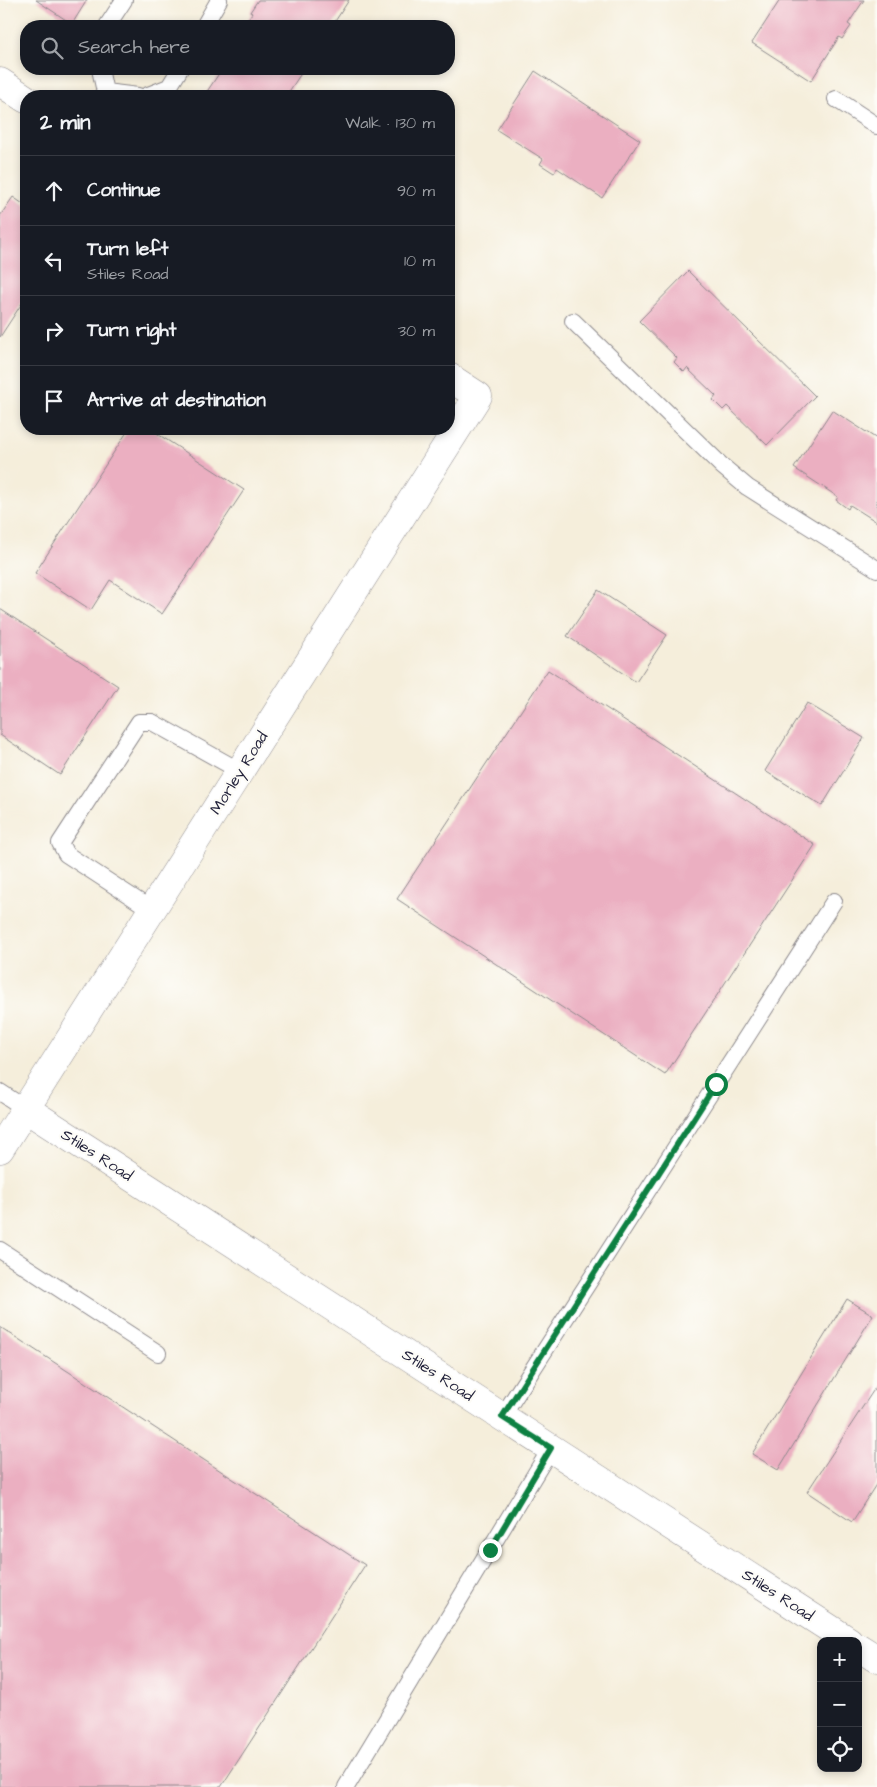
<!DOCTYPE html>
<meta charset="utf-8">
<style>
body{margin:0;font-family:"Architects Daughter",sans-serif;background:#242831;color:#f1f3f6}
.controls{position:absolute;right:15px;bottom:15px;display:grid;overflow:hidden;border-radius:10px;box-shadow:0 2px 8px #0003}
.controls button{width:45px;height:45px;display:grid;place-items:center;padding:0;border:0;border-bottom:1px solid #363941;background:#171b24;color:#f1f3f6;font:25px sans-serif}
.stop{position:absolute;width:15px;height:15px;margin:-11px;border:4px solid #0b8043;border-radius:50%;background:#fff}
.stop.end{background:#0b8043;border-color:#fff;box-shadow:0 1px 5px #0008}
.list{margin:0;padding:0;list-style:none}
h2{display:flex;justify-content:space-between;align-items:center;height:65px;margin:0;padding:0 20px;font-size:21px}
h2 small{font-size:16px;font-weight:400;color:#9ea1a6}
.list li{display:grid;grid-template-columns:32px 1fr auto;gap:15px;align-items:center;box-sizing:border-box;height:70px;padding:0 20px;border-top:1px solid #363941}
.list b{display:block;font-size:19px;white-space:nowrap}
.list p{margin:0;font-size:16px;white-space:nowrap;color:#9ea1a6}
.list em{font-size:16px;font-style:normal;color:#9ea1a6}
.icon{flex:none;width:28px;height:28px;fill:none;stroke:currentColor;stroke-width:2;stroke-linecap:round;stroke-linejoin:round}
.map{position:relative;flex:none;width:877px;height:1787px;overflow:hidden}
.search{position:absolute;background:#171b24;box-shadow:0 2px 8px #0003;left:20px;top:20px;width:435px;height:55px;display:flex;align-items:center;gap:12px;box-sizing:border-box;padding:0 18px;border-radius:20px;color:#9ea1a6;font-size:19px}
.panel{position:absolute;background:#171b24;box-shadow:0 2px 8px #0003;left:20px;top:90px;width:435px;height:345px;border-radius:20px}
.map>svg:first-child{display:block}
</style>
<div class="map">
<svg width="877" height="1787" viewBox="0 0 877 1787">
<rect width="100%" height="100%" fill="#fdfcf7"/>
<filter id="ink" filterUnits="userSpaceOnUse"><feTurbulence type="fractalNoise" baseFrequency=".02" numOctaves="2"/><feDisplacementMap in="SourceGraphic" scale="10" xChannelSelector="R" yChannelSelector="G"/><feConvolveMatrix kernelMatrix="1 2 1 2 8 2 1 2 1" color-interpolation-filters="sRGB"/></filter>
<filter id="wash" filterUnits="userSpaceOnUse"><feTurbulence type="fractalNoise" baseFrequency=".0096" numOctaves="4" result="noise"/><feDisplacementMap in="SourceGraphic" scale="20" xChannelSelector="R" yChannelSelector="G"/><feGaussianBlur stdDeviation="1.12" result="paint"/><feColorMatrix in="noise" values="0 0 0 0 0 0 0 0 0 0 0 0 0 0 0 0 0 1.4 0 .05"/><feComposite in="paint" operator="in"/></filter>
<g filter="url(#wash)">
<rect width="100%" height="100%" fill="#f5eedb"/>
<g id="blocks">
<path fill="#ebafc1" d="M36 0H87L72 24Z
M258 0H349L332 26H248L252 21 248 19 252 13 250 12Z
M780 0H864L848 24 851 26 842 39 839 37 811 81 752 43Z
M222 69H304L286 96H204Z
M535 71 640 140 602 198 557 168 554 173 540 164 543 159 497 130Z
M13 197 26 206V297L0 337V216Z
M688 271 815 396 767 445 727 406 723 410 713 400 716 396 687 368 684 372 674 362 677 358 639 321Z
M832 410 877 439V522L850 505 848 509 836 500 838 497 794 468Z
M129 429H150L244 490 162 614 110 580 91 610 35 573Z
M598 590 667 635 636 682 567 636Z
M0 609 118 686 60 775 0 735Z
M548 670 815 845 665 1075 397 899Z
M807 703 864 738 822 806 765 771Z
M847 1299 873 1315 778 1470 752 1454Z
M0 1327 365 1565 221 1787H0Z
M877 1385V1483L852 1522 807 1492Z"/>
</g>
</g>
<g filter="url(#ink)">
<use href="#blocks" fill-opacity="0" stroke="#8c888b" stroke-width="1"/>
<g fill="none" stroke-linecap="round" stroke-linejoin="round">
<g stroke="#8c888b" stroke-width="18">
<path id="lane" d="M107 26 124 0
M204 26 219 0
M100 69 105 92 102 96
M105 92 138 96
M146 96 169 87 180 69
M836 99 877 126
M573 321 722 466 747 487 877 569
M152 910 66 854 60 843 139 722H152L240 771
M0 1092 26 1109
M0 1250 158 1353
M502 1417 834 901
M346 1787 551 1448"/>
</g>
<g stroke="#8c888b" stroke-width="29">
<path id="street" d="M0 82 26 99
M26 1109 849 1641
M0 1149 478 396 449 377
M858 1647 877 1659"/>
</g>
<use href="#lane" stroke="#fff" stroke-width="16"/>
<use href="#street" stroke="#fff" stroke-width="28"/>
</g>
</g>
<g fill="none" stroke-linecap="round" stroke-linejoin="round" filter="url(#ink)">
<path stroke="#0b8043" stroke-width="6" d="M490 1550 551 1448 502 1417 716 1084"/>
</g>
<g text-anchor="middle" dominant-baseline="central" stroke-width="4.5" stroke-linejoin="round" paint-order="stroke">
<g font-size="16" fill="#22223b" stroke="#fdfcf7">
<text transform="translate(239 773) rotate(-58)">Morley Road</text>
<text transform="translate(97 1155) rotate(33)">Stiles Road</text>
<text transform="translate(438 1375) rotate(33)">Stiles Road</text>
<text transform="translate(778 1595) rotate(33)">Stiles Road</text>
</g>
</g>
</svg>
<div class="controls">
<button>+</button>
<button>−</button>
<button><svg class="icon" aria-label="locate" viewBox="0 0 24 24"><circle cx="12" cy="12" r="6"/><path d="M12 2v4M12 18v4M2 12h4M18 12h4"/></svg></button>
</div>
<div class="stop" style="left:716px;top:1084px"></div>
<div class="stop end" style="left:490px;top:1550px"></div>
<div class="search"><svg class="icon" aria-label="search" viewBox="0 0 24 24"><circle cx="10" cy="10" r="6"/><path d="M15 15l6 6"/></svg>Search here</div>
<section class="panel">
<h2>2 min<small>Walk · 130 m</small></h2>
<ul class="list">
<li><svg class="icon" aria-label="ahead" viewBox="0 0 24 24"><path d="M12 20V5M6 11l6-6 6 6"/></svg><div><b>Continue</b></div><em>90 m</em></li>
<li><svg class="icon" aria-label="left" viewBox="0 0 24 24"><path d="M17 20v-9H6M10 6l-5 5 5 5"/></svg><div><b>Turn left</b><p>Stiles Road</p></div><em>10 m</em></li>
<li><svg class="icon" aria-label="right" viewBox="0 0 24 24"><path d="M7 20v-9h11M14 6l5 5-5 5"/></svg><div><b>Turn right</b></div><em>30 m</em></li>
<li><svg class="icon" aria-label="arrive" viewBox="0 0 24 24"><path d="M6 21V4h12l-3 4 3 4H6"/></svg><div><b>Arrive at destination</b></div></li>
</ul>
</section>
</div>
